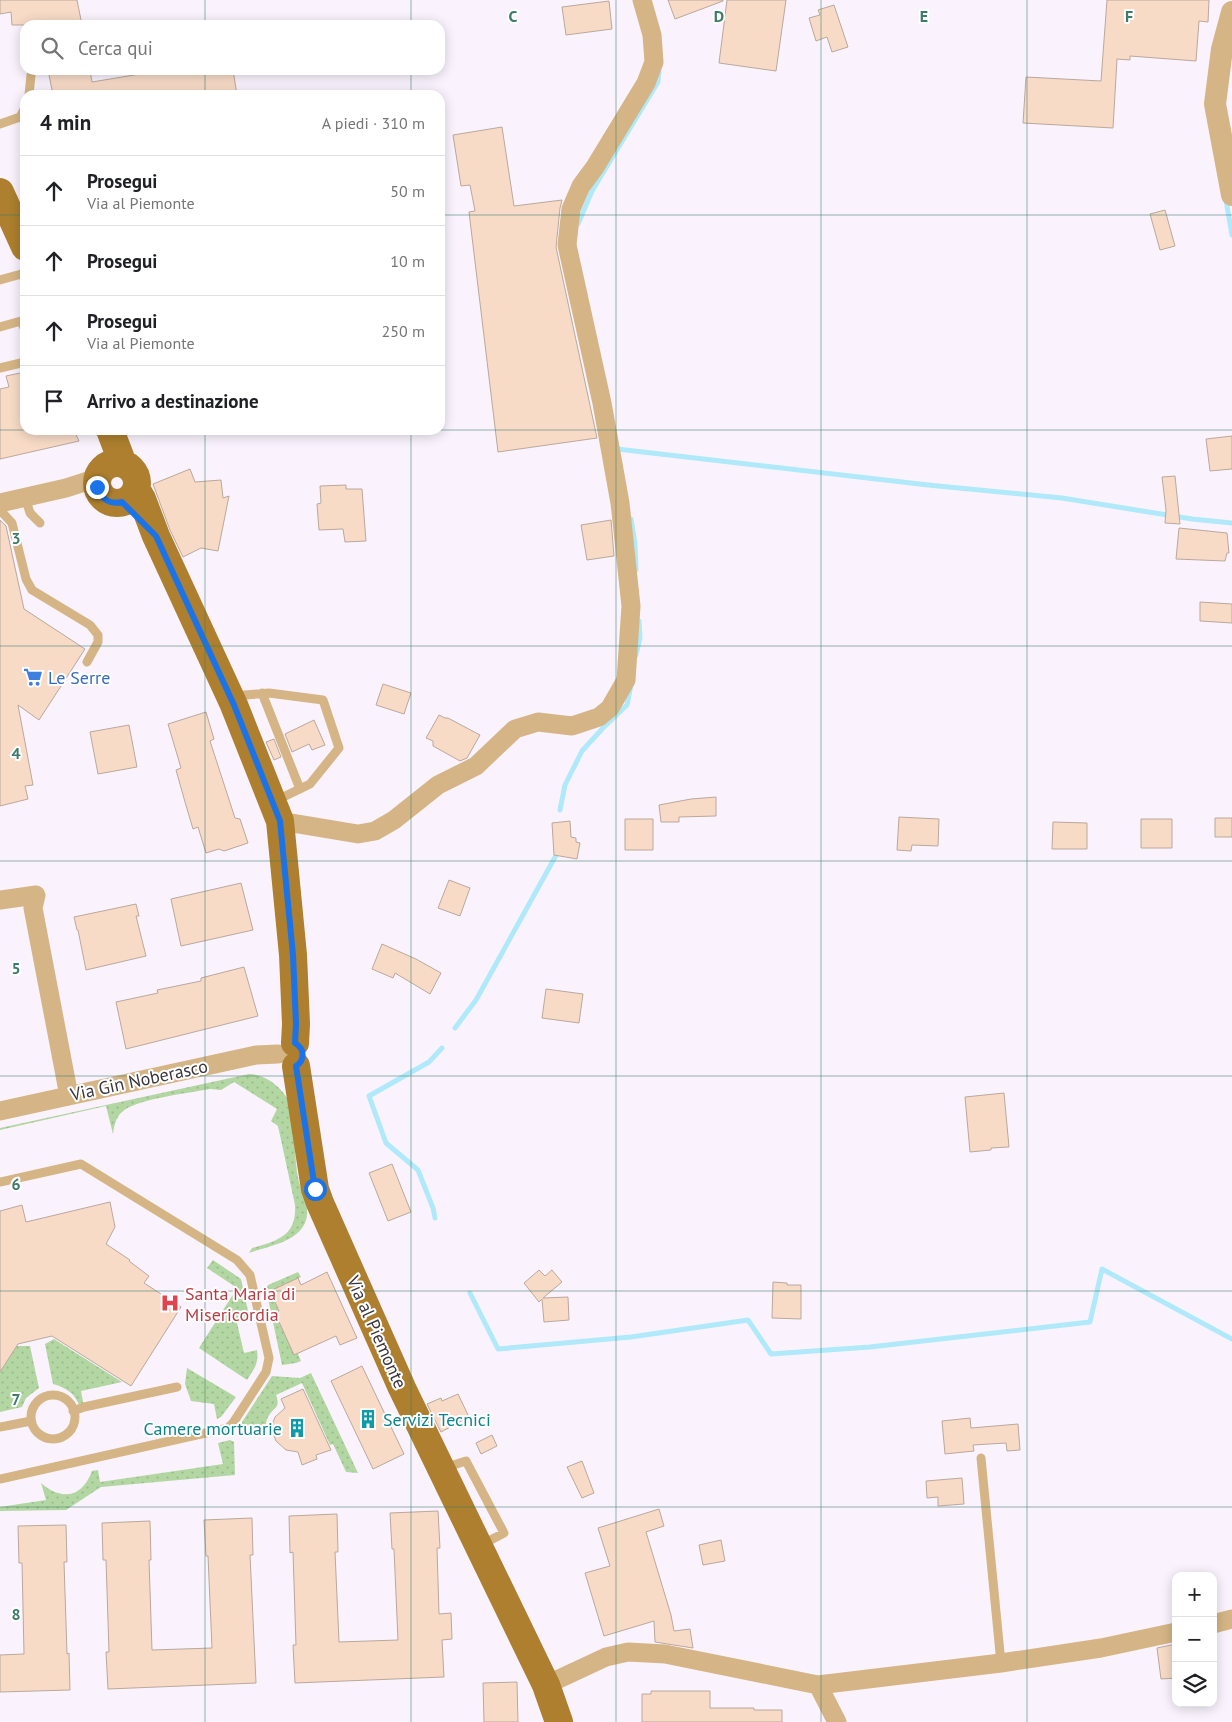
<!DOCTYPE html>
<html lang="it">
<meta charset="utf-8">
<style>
body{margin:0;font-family:"PT Sans",sans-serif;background:#f2f2f2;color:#202124}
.controls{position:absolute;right:15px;bottom:15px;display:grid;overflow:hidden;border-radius:10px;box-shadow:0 2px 12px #0003}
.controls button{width:45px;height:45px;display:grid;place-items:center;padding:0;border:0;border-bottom:1px solid #e0e0e0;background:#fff;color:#202124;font:25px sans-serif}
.stop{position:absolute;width:15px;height:15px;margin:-11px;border:4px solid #1a73e8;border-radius:50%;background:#fff}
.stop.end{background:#1a73e8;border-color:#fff;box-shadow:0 1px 5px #0008}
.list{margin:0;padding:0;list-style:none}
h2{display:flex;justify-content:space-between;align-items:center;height:65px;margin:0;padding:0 20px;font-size:21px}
h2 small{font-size:16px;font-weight:400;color:#757577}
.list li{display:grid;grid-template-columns:32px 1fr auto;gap:15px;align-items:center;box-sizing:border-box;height:70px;padding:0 20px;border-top:1px solid #e0e0e0}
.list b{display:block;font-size:19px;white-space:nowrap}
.list p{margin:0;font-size:16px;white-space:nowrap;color:#757577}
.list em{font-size:16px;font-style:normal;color:#757577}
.icon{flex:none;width:28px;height:28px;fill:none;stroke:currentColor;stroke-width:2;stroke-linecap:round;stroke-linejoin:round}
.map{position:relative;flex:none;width:1232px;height:1722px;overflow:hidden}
.search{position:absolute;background:#fff;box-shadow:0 2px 12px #0003;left:20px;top:20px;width:425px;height:55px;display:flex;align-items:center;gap:12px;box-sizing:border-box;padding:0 18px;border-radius:15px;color:#757577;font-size:19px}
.panel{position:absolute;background:#fff;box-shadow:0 2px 12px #0003;left:20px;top:90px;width:425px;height:345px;border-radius:15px}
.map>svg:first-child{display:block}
</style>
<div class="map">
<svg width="1232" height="1722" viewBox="0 0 1232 1722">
<defs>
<pattern id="grass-dots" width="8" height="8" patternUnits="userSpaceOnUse" patternTransform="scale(1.25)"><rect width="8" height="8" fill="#b3d7a2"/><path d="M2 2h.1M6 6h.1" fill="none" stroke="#9bb98c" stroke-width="1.8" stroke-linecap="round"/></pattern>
</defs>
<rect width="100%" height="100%" fill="#faf3fe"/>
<path fill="url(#grass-dots)" d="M249 1074C264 1074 279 1085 287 1098 297 1117 293 1158 299 1182 303 1194 311 1209 305 1223 297 1242 266 1247 249 1253L252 1248C278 1241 297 1235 295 1205L278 1126 271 1121 277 1109 234 1082 221 1090 210 1089C190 1093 135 1099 122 1112 116 1117 114 1126 113 1134L106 1106 0 1130V1128Z
M213 1260 241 1279 250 1320 237 1323 244 1353 257 1350C259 1364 254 1369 247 1380L199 1348 237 1288 207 1268Z
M298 1272 301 1277 270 1291 301 1361 296 1363 282 1365 266 1289 268 1285Z
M54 1339 122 1382 81 1391 84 1407 80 1408C76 1394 67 1388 53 1384L45 1344Z
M16 1346H30L39 1388 26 1398 22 1407 0 1412V1372Z
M187 1368 236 1397 221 1417 217 1419 214 1404 191 1401 185 1384Z
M311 1373 358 1473 346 1472 333 1444 330 1445 302 1383 276 1395C281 1409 274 1406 268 1417 266 1420 266 1425 265 1429L242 1428V1422L272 1376 300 1378Z
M230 1440 234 1442 235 1475 101 1487 66 1510 0 1511V1507L46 1500 41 1483C62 1501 82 1498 92 1471L98 1470 100 1482 223 1464 218 1443Z"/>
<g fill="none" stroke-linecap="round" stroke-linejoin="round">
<path stroke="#b0e9f9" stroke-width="5" d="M1226 200 1232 235
M578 224 592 191 658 82 659 72
M616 446 617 449 928 485 1062 498 1192 519 1232 523
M631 519 635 544 636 570
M636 655 640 638 639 621
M560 810 565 785 582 751 603 728 627 705 631 685
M455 1028 476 1000 559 850
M435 1218 433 1208 418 1170 386 1143 369 1096 429 1062 442 1048
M470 1293 498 1349 631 1337 748 1320 771 1354 870 1347 1090 1322 1102 1269 1232 1339"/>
</g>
<path fill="#f7dbc7" stroke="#baa89c" d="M0 0H77L82 25H12L11 12 0 14Z
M668 0H723V1L675 19Z
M727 0H786L776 71 719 63Z
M1107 0H1209L1208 22 1199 21 1196 61 1130 56V60L1117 59 1113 128 1023 123 1026 77 1101 81Z
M609 1 612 29 566 35 562 7Z
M834 5 848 47 832 52 827 37 816 41 809 18 820 15 818 10Z
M48 70H90L92 82 164 70H233L237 95H53Z
M502 127 514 206 562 200 560 208 556 247 597 438 498 452 469 212 475 211 470 185 461 186 453 135Z
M1165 210 1175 246 1160 250 1150 214Z
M25 372V430H74L79 441 0 459V389L9 387 6 376Z
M1232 436V469L1210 471 1206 439Z
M190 469 195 482 221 480 223 498 229 496 218 551 201 548 183 557 170 530 153 484Z
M1175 476 1180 524 1165 523 1166 510 1162 477Z
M346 485V489H362L366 541 345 542 343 529 319 530 317 504 321 503 320 486Z
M0 520 6 526 24 609 85 649 39 720 18 705 33 785 25 786 28 799 0 806Z
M611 520 614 556 587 560 581 525Z
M1179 528 1227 533 1229 553H1227L1225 561 1176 559Z
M1200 602 1232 604V623L1200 621Z
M383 684 411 693 404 714 376 705Z
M206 712 214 739 210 741 235 818 240 819 248 843 224 851 219 849 206 853 198 827 193 829 185 802 176 770 181 768 168 724Z
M439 715 445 718H448L480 735 467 758 460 761 433 746V741L426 738Z
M314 720 325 745 312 750 309 744 292 752 285 734Z
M129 725 137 767 98 774 90 732Z
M274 739 281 757 274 760 266 742Z
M716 797V816L679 817V822H661L659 805 691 799Z
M899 817 939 819 938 846 912 845 911 851 897 850Z
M1215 818H1232V837H1215Z
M625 819H653V850H625Z
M1141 819H1172V848H1141Z
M570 821 571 837 576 838V842L580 843 577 859 554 855 552 823Z
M1053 822 1087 823V849H1052Z
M449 880 470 888 460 916 438 908Z
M241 883 253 930 181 946 171 899Z
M136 904 139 916H136L146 956 86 970 78 930H77L74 917Z
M382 944 416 959 441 973 430 994 395 973 393 978 372 969Z
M244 967 258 1016 126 1049 116 1002 158 993 157 990 201 981V978Z
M546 989 583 994 579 1023 542 1018Z
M1004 1093 1009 1147 991 1148V1150L970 1152 965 1097Z
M392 1164 411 1212 388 1221 369 1173Z
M110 1202 115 1227 106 1244 130 1260 129 1261 149 1276 144 1283 181 1307 131 1386 52 1336 18 1344 0 1372V1211L22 1205 26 1222Z
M539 1270 545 1276 552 1270 562 1282 543 1298 568 1297 569 1320 544 1322 542 1299 539 1302 524 1283Z
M327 1272 357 1338 340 1345 336 1336 294 1355 275 1313 279 1311 270 1291 298 1278 301 1285Z
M773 1282 787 1283V1285H801V1319L772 1318Z
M362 1366 404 1454 373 1469 331 1381Z
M303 1389 331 1450 316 1455 317 1459 302 1465 298 1452 286 1450 276 1441 272 1431V1425L275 1417 285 1408 281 1399Z
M458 1394 469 1417 441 1432 427 1404 441 1398 442 1401Z
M970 1418 971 1428 1018 1424 1020 1450 1007 1451 1006 1443 973 1445 974 1451 945 1454 942 1421Z
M492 1435 497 1446 481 1454 476 1443Z
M582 1461 594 1493 582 1498 567 1467Z
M962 1478 964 1504 938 1506V1497L927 1498 926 1481Z
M659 1509 664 1526 646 1532 671 1615 674 1631 690 1629 693 1648 655 1642 654 1621 604 1636 585 1573 610 1566 598 1528Z
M438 1511 440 1548H437L439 1614 451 1613 452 1639 442 1640 444 1677 295 1683 293 1645H296L293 1552 290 1553 289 1516 337 1514 338 1552H335L339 1642 398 1640 394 1549H392L390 1513Z
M252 1518 253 1555H250L256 1683 108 1689 106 1652H109L106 1560H103L102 1523 150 1521 151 1560H149L152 1650 212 1648 208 1556H206L204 1520Z
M66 1525 67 1562H64L67 1654 69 1653 70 1690 0 1692V1655L24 1654 22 1563H19L18 1526Z
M721 1540 725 1561 703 1565 699 1545Z
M1176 1644V1678L1161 1679 1157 1648Z
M517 1682 518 1722H484L483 1683Z
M651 1691H710V1708H754V1710H782V1722H642V1694H651Z"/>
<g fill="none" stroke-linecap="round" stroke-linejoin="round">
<path stroke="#d5b585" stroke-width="9" d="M29 95 31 75
M0 124 20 117 25 108
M0 280 25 273
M0 327 21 321 25 330
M0 368 25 362
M25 497 30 513 40 523
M0 510 12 523 26 579 32 590 90 625 98 635V642L87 662
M262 693 300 789
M234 696 269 693 323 700 339 748 310 784 275 801
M0 1182 81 1164 237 1260 250 1275 269 1358 266 1372 233 1423 228 1428 0 1479
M31 1417a22 22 0 1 1 44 0a22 22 0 1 1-44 0Z
M73 1411 84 1407 177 1387
M0 1427 31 1421
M981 1458 1001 1663
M444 1468 466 1461 504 1533 481 1545"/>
<path stroke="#d5b585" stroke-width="19" d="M0 503 66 488 97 478
M280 821 358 834 375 831 394 820 438 785 476 766 515 729 538 722 572 726 599 717 610 708 626 680 631 606 620 503 602 403 567 245 571 209 581 186 595 167 646 83 654 62 652 35 642 0
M0 900 36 895 33 908 69 1096
M0 1111 256 1055 278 1054
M1213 1624 1232 1619
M546 1685 606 1657 628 1652 665 1654 818 1685 1001 1663 1101 1648 1176 1632
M818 1685 837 1722"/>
<path stroke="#d5b585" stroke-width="22" d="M1232 12 1222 49 1215 104 1232 195"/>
<path stroke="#ad7f2e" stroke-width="28" d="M0 192 25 247
M110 430 123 464
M97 483a20 20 0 1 1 40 0a20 20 0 1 1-40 0Z
M136 489 142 499 156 536 234 705 280 821 293 955 296 1024 295 1043
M296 1066 315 1189 320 1203 402 1388 546 1685 559 1722"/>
</g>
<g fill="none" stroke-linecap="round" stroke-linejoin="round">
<path stroke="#1a73e8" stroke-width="6" d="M97 487C101 499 110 505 122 502L156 536 234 705 280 821 293 955 296 1024 295 1043C305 1049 305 1060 296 1066L315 1189"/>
</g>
<path fill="none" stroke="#3d7c69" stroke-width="1" stroke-opacity="0.55" d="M205 0V25M411 0V25M616 0V1722M821 0V1722M1027 0V1722M205 70V95M411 70V95M0 215H25M440 215H1232M0 430H1232M205 430V1722M411 430V1722M0 646H1232M0 861H1232M0 1076H1232M0 1291H1232M0 1507H1232"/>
<defs>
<g id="supermarket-bare" transform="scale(1.5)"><path d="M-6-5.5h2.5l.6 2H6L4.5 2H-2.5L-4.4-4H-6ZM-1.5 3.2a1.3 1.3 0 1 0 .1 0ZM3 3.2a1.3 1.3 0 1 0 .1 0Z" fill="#3f7fe0" stroke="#fff" stroke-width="2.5" paint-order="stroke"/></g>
<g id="hospital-bare" transform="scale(1.5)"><path d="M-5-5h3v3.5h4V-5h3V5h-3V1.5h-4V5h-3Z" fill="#e0444e" stroke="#fff" stroke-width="2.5" paint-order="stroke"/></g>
<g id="building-bare" transform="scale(1.5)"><path d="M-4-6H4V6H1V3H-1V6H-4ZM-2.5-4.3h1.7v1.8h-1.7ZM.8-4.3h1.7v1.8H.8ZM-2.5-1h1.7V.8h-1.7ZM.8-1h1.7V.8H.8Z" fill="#0f9aa8" stroke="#fff" stroke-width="2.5" paint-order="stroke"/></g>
</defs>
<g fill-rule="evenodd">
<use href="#supermarket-bare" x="33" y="677"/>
<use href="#hospital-bare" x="170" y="1303"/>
<use href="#building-bare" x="368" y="1419"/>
<use href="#building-bare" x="297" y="1428"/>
</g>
<g text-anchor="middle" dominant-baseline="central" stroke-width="4" stroke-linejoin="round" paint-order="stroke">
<g font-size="18" fill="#366cbe" stroke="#fff" text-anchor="start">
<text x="48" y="677">Le Serre</text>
</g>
<g font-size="18" fill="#3b363d" stroke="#fff">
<text transform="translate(139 1080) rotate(-12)">Via Gin Noberasco</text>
<text transform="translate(377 1332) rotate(66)">Via al Piemonte</text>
</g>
<g font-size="18" fill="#be3a42" stroke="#fff" text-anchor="start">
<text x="185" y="1293">Santa Maria di<tspan x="185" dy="21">Misericordia</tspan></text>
</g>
<g font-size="18" fill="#0d838f" stroke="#fff" text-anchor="start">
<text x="383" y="1419">Servizi Tecnici</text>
<text x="282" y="1428" text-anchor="end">Camere mortuarie</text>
</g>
</g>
<g font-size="16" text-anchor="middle" font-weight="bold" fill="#3d7c69" stroke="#fff" stroke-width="4" stroke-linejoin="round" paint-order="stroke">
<text x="513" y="22">C</text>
<text x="719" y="22">D</text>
<text x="924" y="22">E</text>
<text x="1129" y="22">F</text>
<text x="16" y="544">3</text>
<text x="16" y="759">4</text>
<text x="16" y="974">5</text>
<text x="16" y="1190">6</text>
<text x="16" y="1405">7</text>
<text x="16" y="1620">8</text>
</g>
</svg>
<div class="controls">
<button>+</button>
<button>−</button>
<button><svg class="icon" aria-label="layers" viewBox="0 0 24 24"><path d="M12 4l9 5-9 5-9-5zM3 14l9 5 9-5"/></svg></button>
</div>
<div class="stop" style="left:315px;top:1189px"></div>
<div class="stop end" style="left:97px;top:487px"></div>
<div class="search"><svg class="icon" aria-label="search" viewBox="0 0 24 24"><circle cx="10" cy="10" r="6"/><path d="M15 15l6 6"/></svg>Cerca qui</div>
<section class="panel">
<h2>4 min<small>A piedi · 310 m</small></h2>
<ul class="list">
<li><svg class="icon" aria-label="ahead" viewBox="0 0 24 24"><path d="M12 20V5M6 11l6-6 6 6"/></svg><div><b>Prosegui</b><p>Via al Piemonte</p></div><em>50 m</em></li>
<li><svg class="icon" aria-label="ahead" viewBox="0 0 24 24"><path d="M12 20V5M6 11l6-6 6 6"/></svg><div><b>Prosegui</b></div><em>10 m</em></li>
<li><svg class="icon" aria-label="ahead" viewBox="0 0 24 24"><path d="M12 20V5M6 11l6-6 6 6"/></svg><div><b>Prosegui</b><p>Via al Piemonte</p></div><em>250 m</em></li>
<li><svg class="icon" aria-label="arrive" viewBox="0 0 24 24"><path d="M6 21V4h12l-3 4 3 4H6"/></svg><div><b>Arrivo a destinazione</b></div></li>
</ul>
</section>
</div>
